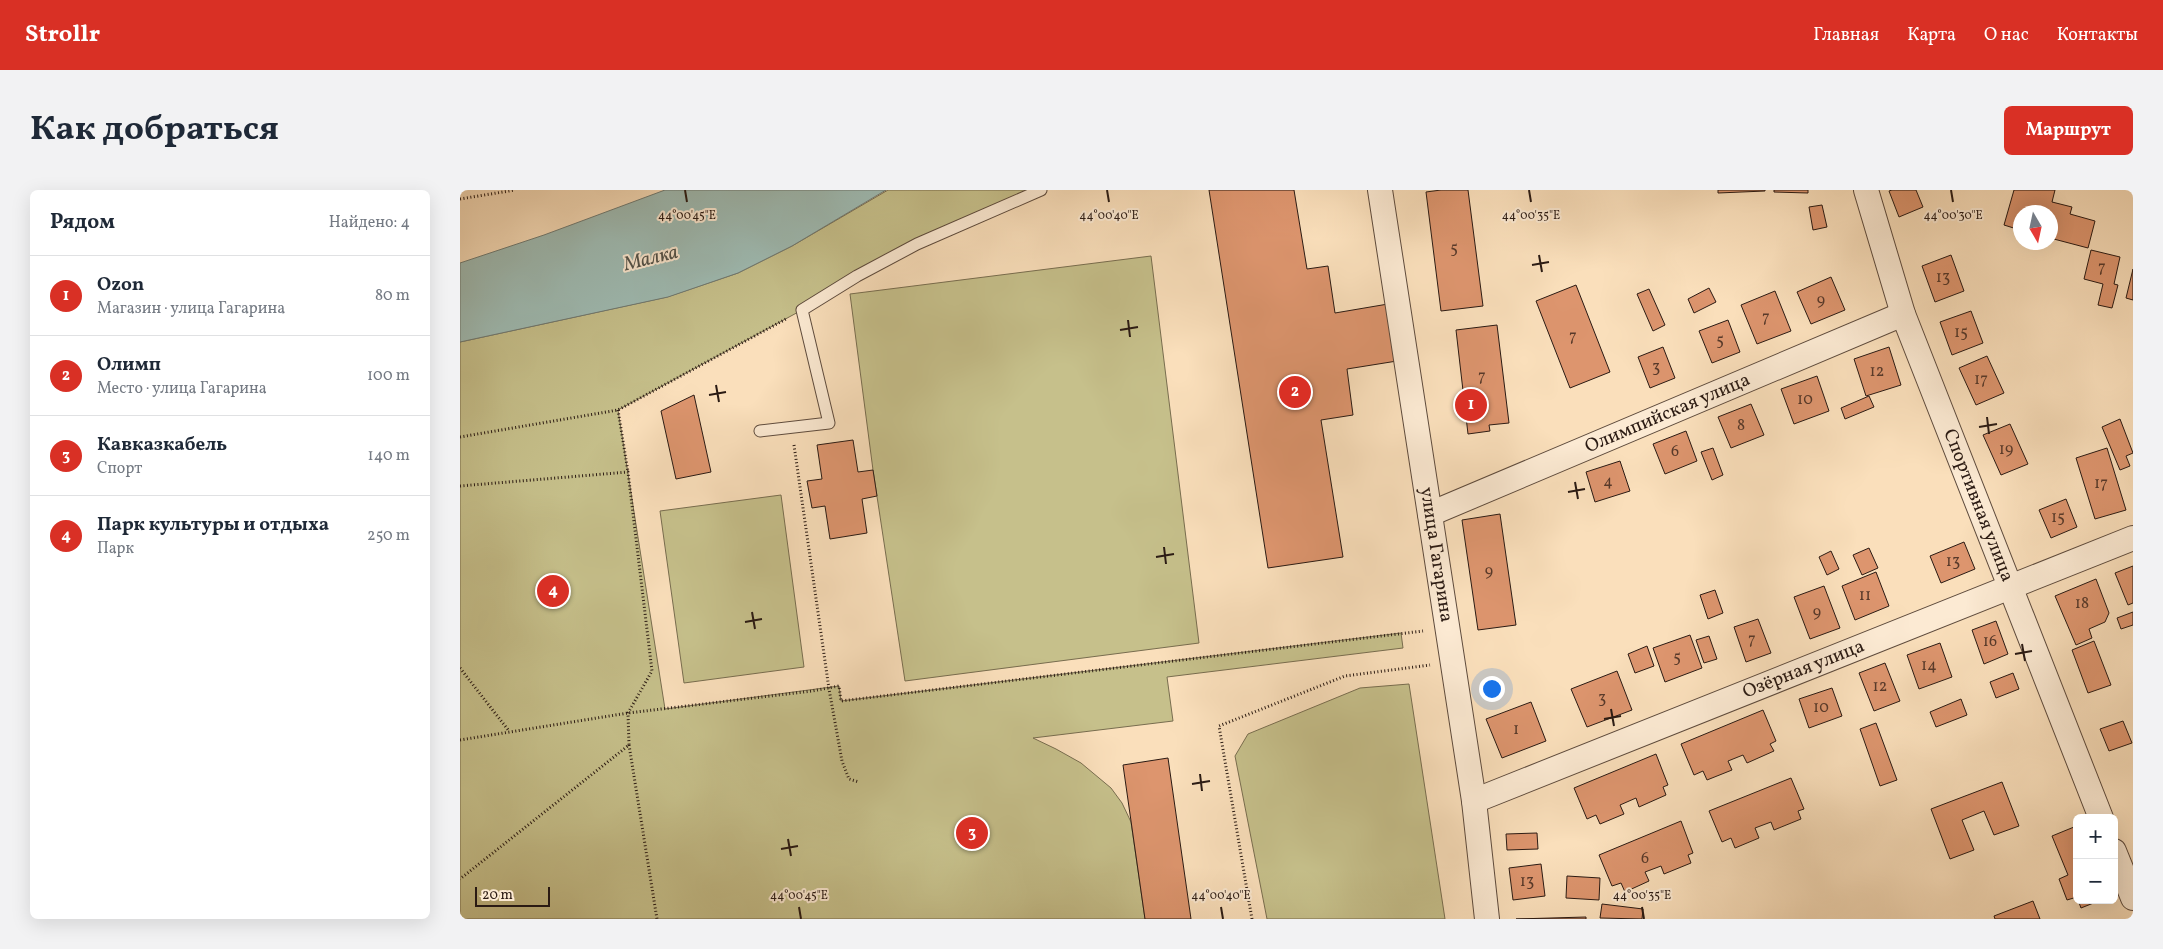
<!DOCTYPE html>
<html lang="ru">
<meta charset="utf-8">
<style>
body{margin:0;font-family:Vollkorn,serif;background:#f2f2f3;color:#1f2937}
.controls{position:absolute;right:15px;bottom:15px;display:grid;overflow:hidden;border-radius:8px;box-shadow:0 5px 20px #0002}
.controls button{width:45px;height:45px;display:grid;place-items:center;padding:0;border:0;border-bottom:1px solid #e0e1e3;background:#fff;color:#1f2937;font:25px sans-serif}
.compass{position:absolute;left:1553px;top:15px;width:45px;height:45px;border-radius:50%;background:#fff;box-shadow:0 5px 20px #0002;rotate:171deg}
.scale{position:absolute;left:15px;bottom:12px;width:75px;box-sizing:border-box;padding-left:5px;border:2px solid #2a1a13;border-top:0;font-size:14px;line-height:18px;white-space:nowrap;color:#2a1a13;-webkit-text-stroke:4px #fcead3;paint-order:stroke}
.you{position:absolute;left:1031px;top:498px;width:18px;height:18px;margin:-12px;border:4px solid #fff;border-radius:50%;background:#1a73e8;box-shadow:0 0 0 8px #1a73e833}
.badge{display:grid;place-items:center;width:32px;height:32px;border-radius:50%;background:#d93025;color:#fff;font-size:16px;font-weight:700}
.pin{position:absolute;translate:-50% -50%;border:2px solid #fff;box-shadow:0 1px 5px #0006}
.list{margin:0;padding:0;list-style:none}
h2{display:flex;justify-content:space-between;align-items:center;height:65px;margin:0;padding:0 20px;font-size:21px}
h2 small{font-size:16px;font-weight:400;color:#747a83}
.list li{display:grid;grid-template-columns:32px 1fr auto;gap:15px;align-items:center;box-sizing:border-box;height:80px;padding:0 20px;border-top:1px solid #e0e1e3}
.list b{display:block;font-size:19px;white-space:nowrap}
.list p{margin:0;font-size:16px;white-space:nowrap;color:#747a83}
.list em{font-size:16px;font-style:normal;color:#747a83}
.map{position:relative;flex:none;width:1673px;height:729px;overflow:hidden;border-radius:8px}
header{display:flex;align-items:center;gap:30px;box-sizing:border-box;height:70px;padding:0 25px;background:#d93025;color:#fff}
header strong{font-size:24px}
nav{display:flex;gap:28px;margin-inline-start:auto;font-size:18px}
.intro{display:flex;align-items:center;justify-content:space-between;box-sizing:border-box;height:120px;padding:0 30px}
h1{margin:0;font-size:35px}
.button{padding:12px 22px;border-radius:8px;background:#d93025;color:#fff;font-size:18px;font-weight:700}
main{display:flex;gap:30px;padding:0 30px}
aside{flex:1;background:#fff;border-radius:8px;box-shadow:0 5px 20px #0002}
.map>svg:first-child{display:block}
</style>
<header>
<strong>Strollr</strong>
<nav><a>Главная</a><a>Карта</a><a>О нас</a><a>Контакты</a></nav>
</header>
<div class="intro"><h1>Как добраться</h1><a class="button">Маршрут</a></div>
<main>
<aside>
<h2>Рядом<small>Найдено: 4</small></h2>
<ul class="list">
<li><span class="badge">1</span><div><b>Ozon</b><p>Магазин · улица Гагарина</p></div><em>80 m</em></li>
<li><span class="badge">2</span><div><b>Олимп</b><p>Место · улица Гагарина</p></div><em>100 m</em></li>
<li><span class="badge">3</span><div><b>Кавказкабель</b><p>Спорт</p></div><em>140 m</em></li>
<li><span class="badge">4</span><div><b>Парк культуры и отдыха</b><p>Парк</p></div><em>250 m</em></li>
</ul>
</aside>
<div class="map">
<svg width="1673" height="729" viewBox="0 0 1673 729">
<rect width="100%" height="100%" fill="#fadfbb"/>
<filter id="stains"><feTurbulence type="fractalNoise" baseFrequency=".004" numOctaves="4"/><feColorMatrix values="0 0 0 0 .2 0 0 0 0 .09 0 0 0 0 .02 0 0 0 .5 -.17"/></filter>
<radialGradient id="worn" r=".72"><stop offset=".6" stop-color="#630" stop-opacity="0"/><stop offset="1" stop-color="#630" stop-opacity=".3"/></radialGradient>
<path fill="#c6c08b" stroke="#786d4f" d="M428 0H581L457 54 342 120 158 220 205 519 379 496 381 511 941 443 943 458 707 487 713 531 573 548 596 559 621 573 651 598 662 613 671 632 685 729H0V152L207 107 278 83 332 56Z
M691 66 739 453 445 491 413 280 390 104Z
M321 305 344 477 224 493 200 321Z
M949 494 985 729H807L775 566 788 544 900 498Z"/>
<path fill="#9fbcb4" stroke="#707b74" d="M205 0H426L332 56 278 83 208 107 0 152V73L84 45Z"/>
<path fill="#dd956e" stroke="#2a1a13" d="M749 0H834L847 79 868 76 875 123 928 114 937 171 887 179 893 225 861 230 883 367 808 378Z
M981 0H1008L1023 116 981 121 966 2Z
M1258 0H1305V1L1258 3Z
M1314 0H1348V3L1314 2Z
M1432 0H1456L1463 17 1439 27 1429 1Z
M1554 0H1595L1592 12 1612 17 1610 24 1635 31 1628 58 1590 48V22H1560V40L1544 35Z
M1362 15 1367 37 1353 40 1349 17Z
M1631 60 1660 67 1654 94 1658 95 1652 118 1638 115 1643 94 1624 89Z
M1491 65 1504 101 1475 112 1462 76Z
M1673 79V110L1666 108Z
M1371 87 1385 120 1351 134 1337 102Z
M1116 95 1150 182 1110 198 1076 111Z
M1249 98 1256 112 1234 123 1228 109Z
M1189 99 1205 135 1193 141 1177 104Z
M1315 101 1331 141 1297 154 1281 115Z
M1511 121 1523 153 1492 165 1480 132Z
M1268 130 1280 162 1252 173 1239 141Z
M1037 135 1049 233 1029 235 1030 241 1008 244 996 140Z
M1203 157 1215 188 1190 198 1178 167Z
M1429 157 1441 195 1406 206 1394 169Z
M1527 166 1544 203 1516 215 1499 178Z
M1357 186 1369 221 1334 234 1321 199Z
M234 205 251 282 216 289 201 221Z
M1409 206 1414 217 1385 229 1381 218Z
M1291 214 1304 245 1271 258 1258 227Z
M1660 229 1673 263 1666 266 1670 276 1660 280 1642 237Z
M1550 234 1568 274 1541 285 1523 245Z
M1226 241 1237 271 1205 284 1193 254Z
M393 250 398 282 413 280 417 306 402 309 407 343 370 349 365 316 352 318 347 291 362 289 357 255Z
M1253 258 1263 285 1252 290 1241 262Z
M1647 258 1666 320 1635 329 1616 268Z
M1160 271 1170 301 1135 312 1126 282Z
M1606 309 1617 337 1591 348 1579 320Z
M1040 324 1056 435 1018 440 1002 330Z
M1504 352 1515 379 1481 393 1470 366Z
M1409 358 1418 378 1402 385 1393 365Z
M1371 361 1379 379 1367 385 1359 367Z
M1673 376V413L1668 415 1655 383Z
M1416 382 1429 416 1395 430 1382 396Z
M1636 389 1649 423 1645 432 1629 439 1632 448 1616 455 1595 406Z
M1364 396 1380 438 1350 449 1334 407Z
M1255 400 1263 423 1248 429 1240 405Z
M1673 422V435L1661 439 1657 428Z
M1298 429 1311 463 1286 472 1274 437Z
M1536 431 1548 464 1524 474 1512 440Z
M1230 445 1242 478 1205 492 1193 458Z
M1249 446 1257 469 1244 473 1236 450Z
M1634 451 1651 495 1628 503 1612 460Z
M1480 453 1492 487 1459 499 1447 465Z
M1187 456 1194 476 1175 483 1168 464Z
M1425 473 1440 511 1414 521 1399 483Z
M1157 481 1172 520 1127 537 1111 499Z
M1553 483 1559 499 1536 508 1530 492Z
M1372 498 1382 526 1349 538 1339 509Z
M1501 509 1507 525 1476 537 1470 522Z
M1071 512 1086 551 1042 568 1026 529Z
M1303 520 1316 551 1310 554 1314 561 1287 573 1283 565 1268 571 1272 580 1247 590 1243 581 1234 585 1221 554Z
M1663 531 1672 553 1649 561 1640 539Z
M1416 533 1437 590 1420 596 1400 539Z
M1196 564 1208 595 1203 597 1206 605 1179 617 1176 608 1160 615 1164 624 1140 634 1136 625 1127 629 1114 598Z
M708 568 731 729H685L663 575Z
M1331 588 1344 619 1338 621 1341 629 1314 640 1311 632 1295 638 1299 648 1275 658 1271 648 1262 652 1249 621Z
M1542 592 1559 636 1534 645 1524 621 1502 630 1514 660 1490 669 1471 619Z
M1221 631 1233 663 1228 665 1231 673 1204 684 1201 676 1185 682 1189 691 1165 702 1161 693 1152 696 1139 665Z
M1614 637 1617 644V707L1607 710 1599 689 1608 685 1592 646Z
M1077 643 1078 659 1047 660 1046 644Z
M1081 674 1085 706 1053 710 1049 678Z
M1107 686 1140 688 1139 710 1106 708Z
M1618 710H1641L1621 718Z
M1573 711 1580 729H1535L1534 726Z
M1142 714 1183 719 1182 729 1140 728Z
M1126 727V729H1056Z"/>
<g fill="none" stroke-linecap="round" stroke-linejoin="round">
<g stroke="#5e4b3d" stroke-width="13">
<path id="service" d="M300 241 369 233 342 120 397 86 457 54 581 0"/>
</g>
<g stroke="#5e4b3d" stroke-width="26">
<g id="minor">
<path id="s1" d="M920 0 1014 611 1027 729"/>
<path id="s2" d="M1406 0 1443 124 1641 628"/>
<path id="s3" d="M970 324 1443 124"/>
<path id="s4" d="M1014 611 1673 348"/>
<path d="M1654 661 1673 708"/>
</g>
</g>
<path stroke="#2a1a13" stroke-width="3" stroke-dasharray="1 2.5" stroke-linecap="butt" d="M0 9 55 0
M158 220 168 282
M0 247 158 220 326 129
M334 255 369 499 382 571 389 589 399 592
M0 296 168 282 192 481 168 523 169 555 0 689
M0 478 49 541
M0 550 168 523 352 501 379 496 381 511 963 441
M169 555 197 729
M792 729 759 536 885 486 970 475"/>
<use href="#service" stroke="#fcead3" stroke-width="11"/>
<use href="#minor" stroke="#fcead3" stroke-width="24"/>
</g>
<path fill="none" stroke="#2a1a13" stroke-width="2" d="M225 0 227 12M647 0 649 12M1069 0 1071 12M1491 0 1493 12M1079 65 1082 82M1072 75 1089 72M668 130 670 147M660 140 678 137M256 195 259 212M249 205 266 202M1527 227 1529 244M1519 237 1537 234M1115 292 1118 309M1108 302 1125 299M704 357 706 374M696 367 714 364M292 422 295 439M285 432 302 429M1562 454 1565 471M1555 464 1572 461M1151 519 1154 536M1144 529 1161 526M740 584 742 601M732 594 750 591M328 649 331 666M321 659 338 656M339 717 341 729M761 717 763 729M1182 717 1184 729"/>
<g text-anchor="middle" dominant-baseline="central" stroke-width="4" stroke-linejoin="round" paint-order="stroke">
<g font-size="16" fill="#57392a">
<text x="994" y="59">5</text>
<text x="1642" y="78">7</text>
<text x="1483" y="88">13</text>
<text x="1361" y="111">9</text>
<text x="1306" y="128">7</text>
<text x="1501" y="143">15</text>
<text x="1113" y="147">7</text>
<text x="1260" y="151">5</text>
<text x="1196" y="178">3</text>
<text x="1417" y="182">12</text>
<text x="1022" y="187">7</text>
<text x="1521" y="190">17</text>
<text x="1345" y="210">10</text>
<text x="1281" y="236">8</text>
<text x="1546" y="260">19</text>
<text x="1215" y="262">6</text>
<text x="1148" y="292">4</text>
<text x="1641" y="294">17</text>
<text x="1598" y="328">15</text>
<text x="1493" y="372">13</text>
<text x="1029" y="382">9</text>
<text x="1405" y="406">11</text>
<text x="1622" y="414">18</text>
<text x="1357" y="423">9</text>
<text x="1292" y="450">7</text>
<text x="1530" y="452">16</text>
<text x="1217" y="468">5</text>
<text x="1469" y="476">14</text>
<text x="1420" y="497">12</text>
<text x="1142" y="509">3</text>
<text x="1361" y="518">10</text>
<text x="1056" y="540">1</text>
<text x="1185" y="669">6</text>
<text x="1067" y="692">13</text>
</g>
<g font-size="19" fill="#2a1a13" stroke="#fcead3">
<text stroke="none"><textPath href="#s3" startOffset="258">Олимпийская улица</textPath></text>
<text stroke="none"><textPath href="#s2" startOffset="335">Спортивная улица</textPath></text>
<text stroke="none"><textPath href="#s1" startOffset="369">улица Гагарина</textPath></text>
<text stroke="none"><textPath href="#s4" startOffset="355">Озёрная улица</textPath></text>
</g>
<g font-size="20" font-style="italic" fill="#53534b" stroke="#fcead3">
<text transform="translate(191 69) rotate(-14)">Малка</text>
</g>
</g>
<g font-size="12" text-anchor="middle" fill="#2a1a13" stroke="#fcead3" stroke-width="4" stroke-linejoin="round" paint-order="stroke">
<text x="227" y="29">44°00'45"E</text>
<text x="649" y="29">44°00'40"E</text>
<text x="1071" y="29">44°00'35"E</text>
<text x="1493" y="29">44°00'30"E</text>
<text x="339" y="709">44°00'45"E</text>
<text x="761" y="709">44°00'40"E</text>
<text x="1182" y="709">44°00'35"E</text>
</g>
<rect width="100%" height="100%" filter="url(#stains)"/>
<rect width="100%" height="100%" fill="url(#worn)"/>
</svg>
<div class="controls">
<button>+</button>
<button>−</button>
</div>
<svg class="compass" viewBox="-18 -18 36 36"><path d="M0-13l5 13h-10z" fill="#e53935"/><path d="M0 13l5-13h-10z" fill="#747a83"/></svg>
<div class="scale">20 m</div>
<div class="you"></div>
<div class="pin badge" style="left:1011px;top:215px">1</div>
<div class="pin badge" style="left:835px;top:202px">2</div>
<div class="pin badge" style="left:512px;top:643px">3</div>
<div class="pin badge" style="left:93px;top:401px">4</div>
</div>
</main>
